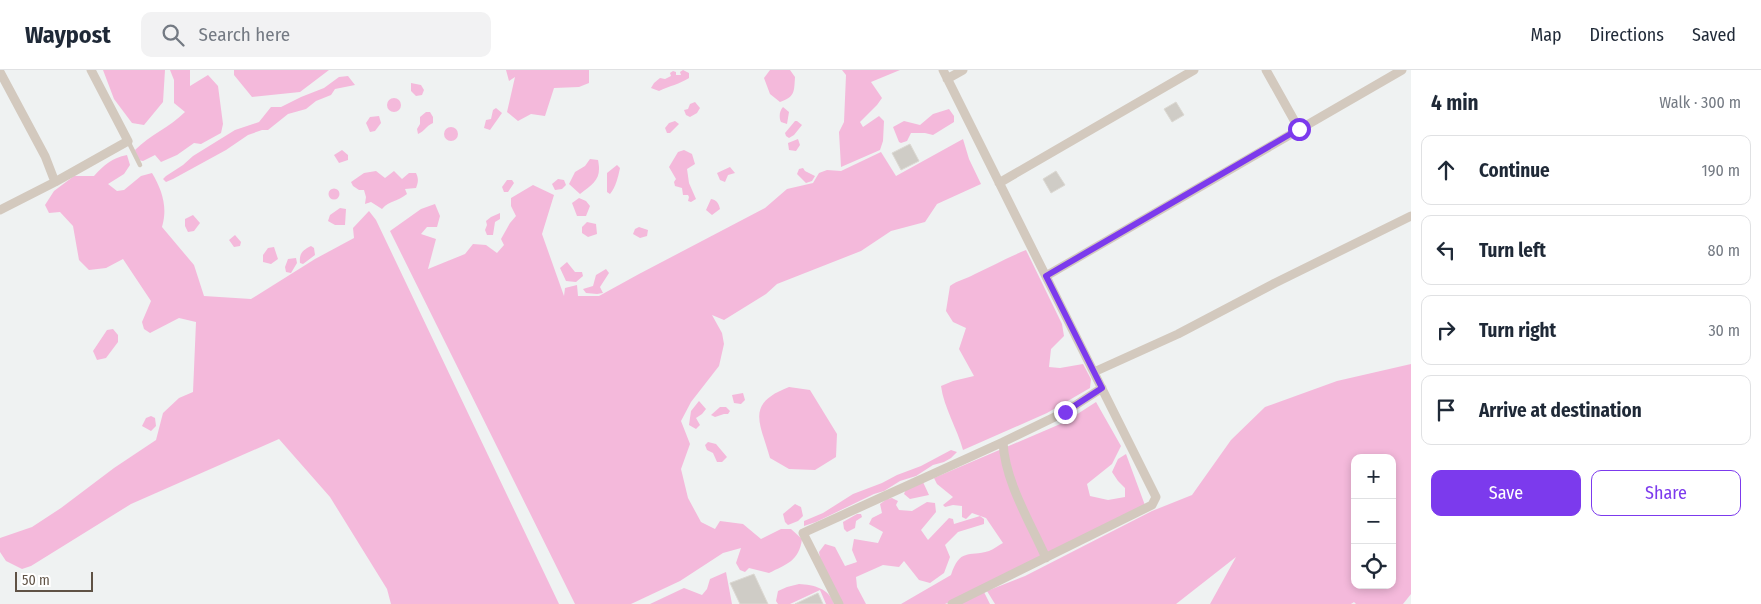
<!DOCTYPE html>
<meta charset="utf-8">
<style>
body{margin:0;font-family:"Fira Sans Condensed",sans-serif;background:#f2f2f3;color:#1f2937}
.controls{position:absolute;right:15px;bottom:15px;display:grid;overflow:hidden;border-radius:10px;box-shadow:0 2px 8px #0003}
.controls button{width:45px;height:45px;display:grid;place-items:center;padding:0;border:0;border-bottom:1px solid #e0e1e3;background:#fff;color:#1f2937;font:25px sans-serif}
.scale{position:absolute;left:15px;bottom:12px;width:78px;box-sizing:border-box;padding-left:5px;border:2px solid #5f5245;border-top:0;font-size:14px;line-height:18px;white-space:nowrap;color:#5f5245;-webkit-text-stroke:4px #fff;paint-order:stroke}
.stop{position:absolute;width:15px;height:15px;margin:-11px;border:4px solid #7c3aed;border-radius:50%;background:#fff}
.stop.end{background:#7c3aed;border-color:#fff;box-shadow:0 1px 5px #0008}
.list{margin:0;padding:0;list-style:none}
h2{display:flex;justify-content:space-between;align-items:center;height:65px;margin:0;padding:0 20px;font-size:21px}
h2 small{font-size:16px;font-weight:400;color:#747a83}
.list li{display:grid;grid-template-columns:32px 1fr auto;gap:15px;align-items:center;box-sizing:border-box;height:70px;margin:0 10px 10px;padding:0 10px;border:1px solid #e0e1e3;border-radius:10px}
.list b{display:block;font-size:19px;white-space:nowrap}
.list em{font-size:16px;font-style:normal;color:#747a83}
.actions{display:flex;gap:10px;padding:15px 20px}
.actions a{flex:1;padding:11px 0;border:1px solid #7c3aed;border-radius:10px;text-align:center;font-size:18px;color:#7c3aed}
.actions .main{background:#7c3aed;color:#fff}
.icon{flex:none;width:28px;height:28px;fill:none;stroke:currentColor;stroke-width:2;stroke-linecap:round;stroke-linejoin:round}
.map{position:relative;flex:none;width:1411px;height:534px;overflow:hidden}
header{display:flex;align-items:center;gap:30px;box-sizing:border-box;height:70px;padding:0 25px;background:#fff;border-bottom:1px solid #e0e1e3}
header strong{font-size:24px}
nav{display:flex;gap:28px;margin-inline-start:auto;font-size:18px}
.search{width:350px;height:45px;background:#f2f2f3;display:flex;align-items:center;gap:12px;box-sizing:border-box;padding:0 18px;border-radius:10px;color:#747a83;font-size:19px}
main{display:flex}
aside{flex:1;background:#fff}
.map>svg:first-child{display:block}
</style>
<header>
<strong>Waypost</strong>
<div class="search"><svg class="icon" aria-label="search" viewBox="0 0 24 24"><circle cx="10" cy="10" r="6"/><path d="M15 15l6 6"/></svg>Search here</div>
<nav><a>Map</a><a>Directions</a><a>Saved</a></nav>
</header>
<main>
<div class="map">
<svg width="1411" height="534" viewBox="0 0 1411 534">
<rect width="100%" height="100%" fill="#eff2f2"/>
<path fill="#f4b9db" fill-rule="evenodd" d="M103 0H165L163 32 144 55 132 53 114 29Z
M170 0H190V16L208 5 218 16 223 54 221 63 201 74 194 73 177 85 161 92 155 85 143 91 138 90 135 80C150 65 170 57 185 42L174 33V10Z
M234 0H329L300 22 252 27 234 5Z
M506 0H589V13L579 17 554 18 545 46 531 44 518 51 507 42 515 7 509 11Z
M683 0 689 3V8C680 14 669 16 659 21L651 18 654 13 660 8 665 9 671 6 670 3 673 1 676 2V5H681L680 2Z
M770 0H790L795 7C794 22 795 27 780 32L770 24 764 8Z
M842 0H900L871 12 882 28 877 35 860 52 863 57 879 46 884 51 883 71 880 80 841 97 839 62 844 52 846 5Z
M348 6 355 15 335 19 331 25 316 31 306 39 288 44 268 60H262L248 65 226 80 173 109 166 112 163 109 166 106 183 95 193 86 235 60 259 52 271 37H281L301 27 324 18 339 7Z
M411 13 421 15 424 20 422 25 416 26 411 21Z
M387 35a7 7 0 1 1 14 0a7 7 0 1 1-14 0Z
M695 32 700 38 697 43 690 47 686 45 684 40 688 39 690 34Z
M783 37 789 42 787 54 781 52C779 48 779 41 783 37Z
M496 38 502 43 490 60 484 58 486 50 491 49 493 40Z
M949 39 954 46V52L933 65 925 63H911L907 71 901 73 899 72 893 57 904 51 920 55 933 44Z
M426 42H430L433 47V53C426 56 425 61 418 64L417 59 420 54V47Z
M379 46 381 53 375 61 370 62 366 53 370 47Z
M675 51 679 54 670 63H667L665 58 669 53Z
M795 51H797L802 55 794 65 789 68 786 66 785 63Z
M444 64a7 7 0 1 1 14 0a7 7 0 1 1-14 0Z
M798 69 800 75 796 81 789 80 788 73Z
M963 69 969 89 981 114 937 134 925 152 891 161 861 181 777 214 766 224 724 250 712 245 722 263 724 274 719 296 691 332 681 351 690 374 681 399 688 428 701 452 715 459 720 451 743 454 761 469 781 459H791L802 469C799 491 787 494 769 503L749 498 745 502 740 500 736 493 741 478 723 483 680 511 631 534H575L390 161 421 139 435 134 440 146 437 157H427L421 164 436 169 428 199 465 184 473 174 486 175 497 183 504 175 501 169 510 153 516 146 511 136V128L533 115 554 125 542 164 564 226 565 218 577 215 578 226H599L639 204 765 138 787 119 813 113 819 103 827 100 841 101 881 82 896 106Z
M342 80 348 85V90L339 93 334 85Z
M684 80 692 84 695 94 687 99 689 113 696 129 691 132 688 131 689 127 688 125H683L682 118 675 116 674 112 676 109 669 97 678 82Z
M127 85 130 95 124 104 108 114 117 121 124 120 141 106 152 103C162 120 168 137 162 157L194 195 204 226 251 229 315 189 354 168 353 158 369 141 376 150 559 534H391L387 519 330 427 279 369 131 434 31 496 22 499 6 491 0 482V468L32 457 61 438 114 398 156 370 163 343 179 328 193 322 196 252 179 248 150 263 144 259 142 252 151 231 123 189 106 198 89 200 79 190 73 156 60 142 49 143 45 135 54 121 74 106H94C104 95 112 88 127 85Z
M590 89 598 90C602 109 594 113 580 124L569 114 575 102 585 96Z
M617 95 620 98C618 107 616 117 610 124L607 122V103Z
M730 97 735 103 728 105 725 112 720 110 717 103Z
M803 98 805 101 815 106 812 111 806 113 797 104 799 99Z
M376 101 385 108 394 101 402 109 409 103H416C419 109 418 113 416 118L405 119 407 124C397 132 390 130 382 139L371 132 365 134 366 127 364 120H359L353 116 351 112 364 103Z
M558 109 564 110 566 115 562 119 555 120 552 114Z
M507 110H512L514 113 508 122H504L502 117Z
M328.5 124a5.5 5.5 0 1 1 11 0a5.5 5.5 0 1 1-11 0Z
M579 128 586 131 590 136 586 146H577L572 133Z
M711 129C717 130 719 134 720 139L712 145 706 140Z
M340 138 346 139 345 155H335L328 151 330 145Z
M500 143V149L495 152 493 165H487L485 160 487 155 486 151 491 147Z
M193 145 200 153 194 161 188 162 185 156V149Z
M587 152 596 154 597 164 588 167 582 163V157Z
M639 157 648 160 647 166 640 168 633 164 635 159Z
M235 165 241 172 240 176 234 177 229 170Z
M311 176 314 178 315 185 303 194 300 193C299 183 303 180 311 176Z
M274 177 278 189 271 194 263 192V185L268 178Z
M1026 180 1062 254 1064 266 1051 279 1049 297 1060 298 1083 294 1091 309 1090 318 1047 343 963 380C957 358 944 338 941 316L953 311 974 306 959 279 966 258 953 252 946 241 950 216C958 210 966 209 975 204 992 196 1009 187 1026 180Z
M296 188 297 193 291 203 286 202 285 197 288 189Z
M567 192 575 202H582L583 206 576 212 566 211 560 198Z
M606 199 609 203 600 217 603 223 597 224 586 223 583 219 593 216 596 205Z
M113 259 118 265V272L106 288 97 290 93 281 107 260Z
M1411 294V524L1403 534H1356L1354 532 1351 534H1210L1236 487 1176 534H995L987 521 1025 506 1152 441 1192 425 1231 370 1265 337 1337 311ZM1355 388H1392V515H1355Z
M789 317 810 320 837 364 836 387 815 400 789 399 770 388C760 352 745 334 789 317Z
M743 323 745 330 741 334 734 333 732 325Z
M699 331 706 339 702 344 696 348 700 355 696 359 689 355 691 341Z
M1096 332 1121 376 1112 394 1087 414 1090 426 1108 430 1125 427V418L1118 411 1112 402 1118 389 1126 384 1146 438 1025 501 945 534H901L951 505C960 478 968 487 989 481 994 479 999 475 1003 473L986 448 972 443 966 449 962 447V436L953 435 945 437 943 435 953 427 937 414 934 408 1065 352Z
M720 337H726L730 341 728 344H724L715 347 711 345Z
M151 346 155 348 156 356 151 361 142 356 146 348Z
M708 372 716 374 727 387 722 392H717L713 383 707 380 705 375Z
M951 380 957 382 951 388 944 392 933 395 916 406 900 411 884 421 874 424 816 452 804 456V451L823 443 853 424 882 413 897 405 921 396Z
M923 412 929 425 910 429 904 424 906 419Z
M892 428 898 431 896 435 899 440 912 441 927 432 935 433 936 442 921 460 928 470 949 448 953 449 954 454 980 446 984 449V454L958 462 945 475 950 487 944 503 930 513 919 510 904 491 899 497 883 495 856 507 857 517 866 534H836L820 488 819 482 825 474 835 477 845 496 857 492 852 480 854 469 878 473 883 462 869 454 872 448 882 443 880 434 887 429Z
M795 434 801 437 803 446 798 451 788 455 785 452 783 444Z
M857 444H861L862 447 856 451 855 458 847 462 844 459 843 452Z
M726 502 732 534H650L684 518 702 525 707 519 710 509Z
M799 514C814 515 829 518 834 534H826L820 520 790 534H778L776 531 778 521 787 517Z
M984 522 990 534H955Z"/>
<path fill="#cfccc6" stroke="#dcd9d3" d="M1176 32 1184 45 1172 52 1164 39Z
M910 74 919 91 901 100 892 83Z
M1056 101 1065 115 1051 123 1043 109Z
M754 504 768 534H740L730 513Z
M818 523 823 534H795Z"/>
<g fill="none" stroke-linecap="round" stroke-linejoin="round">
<path stroke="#d3c9be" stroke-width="4.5" d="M128 71 140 95"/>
<path stroke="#d3c9be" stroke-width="9" d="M943 0 1156 427 1152 435 952 534
M1266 0 1299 59
M0 2 45 86 55 112
M947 9 963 0
M999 113 1194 0
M0 140 55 112 128 71 91 0
M1046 206 1402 0
M1094 302 1178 264 1275 213 1411 146
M1003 372C1005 412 1030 452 1046 488
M839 534 803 463 1003 372 1065 342 1102 318"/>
</g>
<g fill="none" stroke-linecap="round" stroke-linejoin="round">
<path stroke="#7c3aed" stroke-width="6" d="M1065 342 1102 318 1046 206 1299 59"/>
</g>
</svg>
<div class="controls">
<button>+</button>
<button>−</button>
<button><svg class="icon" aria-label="locate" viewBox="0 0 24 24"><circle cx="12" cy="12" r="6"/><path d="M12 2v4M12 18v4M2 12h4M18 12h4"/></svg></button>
</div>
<div class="scale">50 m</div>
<div class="stop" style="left:1299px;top:59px"></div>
<div class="stop end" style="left:1065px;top:342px"></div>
</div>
<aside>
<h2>4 min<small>Walk · 300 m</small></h2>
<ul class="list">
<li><svg class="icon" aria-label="ahead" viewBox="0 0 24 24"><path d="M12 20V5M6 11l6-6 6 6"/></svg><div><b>Continue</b></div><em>190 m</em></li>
<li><svg class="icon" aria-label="left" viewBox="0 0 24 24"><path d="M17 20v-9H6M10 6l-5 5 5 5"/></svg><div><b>Turn left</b></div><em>80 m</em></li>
<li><svg class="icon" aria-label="right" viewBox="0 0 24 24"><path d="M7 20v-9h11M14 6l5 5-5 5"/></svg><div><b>Turn right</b></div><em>30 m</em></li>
<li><svg class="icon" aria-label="arrive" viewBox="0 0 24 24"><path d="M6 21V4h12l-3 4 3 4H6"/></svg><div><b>Arrive at destination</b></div></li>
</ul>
<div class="actions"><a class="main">Save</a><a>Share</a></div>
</aside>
</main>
